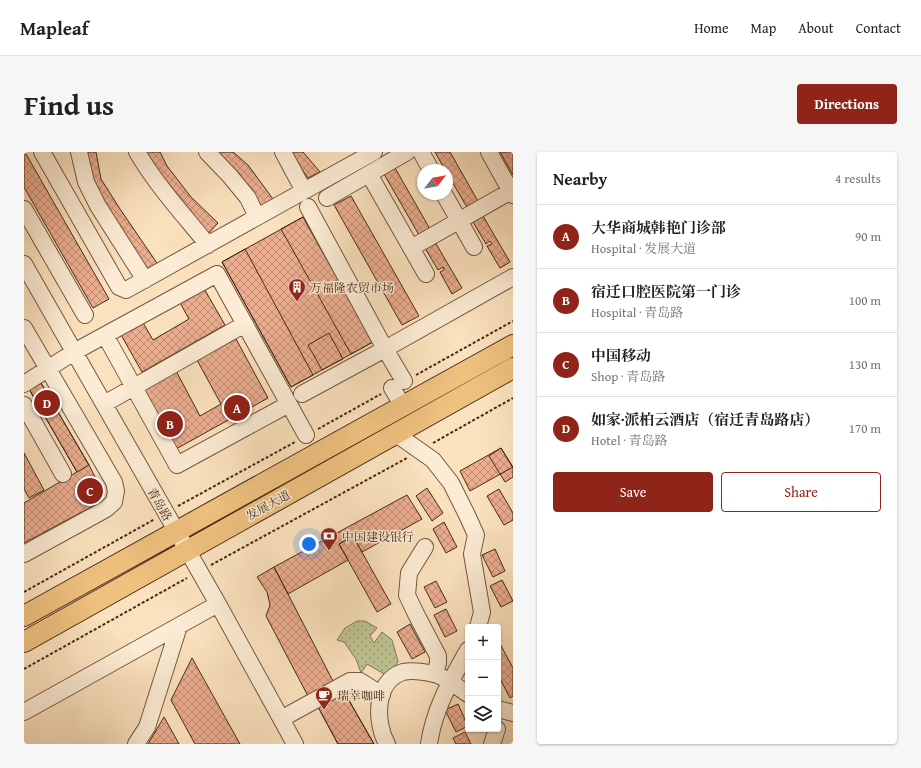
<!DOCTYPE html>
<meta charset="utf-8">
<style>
body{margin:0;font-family:"Gentium Book Plus","Noto Serif SC",serif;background:#f6f6f6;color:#222}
.controls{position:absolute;right:12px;bottom:12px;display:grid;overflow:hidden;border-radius:4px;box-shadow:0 1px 3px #0004}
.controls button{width:36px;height:36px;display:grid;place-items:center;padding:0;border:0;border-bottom:1px solid #e0e0e0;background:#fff;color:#222;font:20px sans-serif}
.compass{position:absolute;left:393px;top:12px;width:36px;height:36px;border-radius:50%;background:#fff;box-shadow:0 1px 3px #0004;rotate:59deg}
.you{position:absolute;left:285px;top:392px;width:14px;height:14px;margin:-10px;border:3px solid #fff;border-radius:50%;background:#1a73e8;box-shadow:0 0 0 6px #1a73e833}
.badge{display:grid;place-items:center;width:26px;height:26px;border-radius:50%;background:#8f2418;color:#fff;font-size:13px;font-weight:700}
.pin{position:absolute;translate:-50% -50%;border:2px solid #fff;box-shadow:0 1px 4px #0006}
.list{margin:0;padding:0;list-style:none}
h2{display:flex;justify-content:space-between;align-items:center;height:52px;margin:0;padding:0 16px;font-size:17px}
h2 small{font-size:13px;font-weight:400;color:#767676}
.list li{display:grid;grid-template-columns:26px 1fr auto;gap:12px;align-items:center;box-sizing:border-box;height:64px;padding:0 16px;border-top:1px solid #e0e0e0}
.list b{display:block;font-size:15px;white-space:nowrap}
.list p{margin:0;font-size:13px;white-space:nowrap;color:#767676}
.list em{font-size:13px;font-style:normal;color:#767676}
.actions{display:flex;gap:8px;padding:12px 16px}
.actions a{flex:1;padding:9px 0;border:1px solid #8f2418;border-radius:4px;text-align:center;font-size:14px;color:#8f2418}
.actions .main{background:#8f2418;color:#fff}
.icon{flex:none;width:22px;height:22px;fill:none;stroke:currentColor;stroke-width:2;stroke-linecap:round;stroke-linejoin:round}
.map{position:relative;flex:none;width:489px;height:592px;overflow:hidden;border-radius:4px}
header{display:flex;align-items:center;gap:24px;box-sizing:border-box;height:56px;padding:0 20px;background:#fff;border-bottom:1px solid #e0e0e0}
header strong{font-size:19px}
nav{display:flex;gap:22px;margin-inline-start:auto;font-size:14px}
.intro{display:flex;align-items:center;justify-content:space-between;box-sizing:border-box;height:96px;padding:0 24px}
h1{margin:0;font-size:28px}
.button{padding:10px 18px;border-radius:4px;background:#8f2418;color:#fff;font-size:14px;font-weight:700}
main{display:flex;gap:24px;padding:0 24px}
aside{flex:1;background:#fff;border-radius:4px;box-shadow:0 1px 3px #0004}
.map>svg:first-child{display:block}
</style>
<header>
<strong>Mapleaf</strong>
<nav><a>Home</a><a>Map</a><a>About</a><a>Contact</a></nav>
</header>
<div class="intro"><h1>Find us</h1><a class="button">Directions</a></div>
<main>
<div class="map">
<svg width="489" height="592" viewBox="0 0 489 592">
<defs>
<pattern id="park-dots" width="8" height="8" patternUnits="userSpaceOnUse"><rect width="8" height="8" fill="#bec392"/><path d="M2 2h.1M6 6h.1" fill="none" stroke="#9c9e76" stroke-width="1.8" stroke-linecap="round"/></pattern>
<pattern id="building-cross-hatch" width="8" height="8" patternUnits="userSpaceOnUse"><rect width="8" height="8" fill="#ecae8f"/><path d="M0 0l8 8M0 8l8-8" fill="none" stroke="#c18e74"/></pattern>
</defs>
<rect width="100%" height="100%" fill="#fbe2be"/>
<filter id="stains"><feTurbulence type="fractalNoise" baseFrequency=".005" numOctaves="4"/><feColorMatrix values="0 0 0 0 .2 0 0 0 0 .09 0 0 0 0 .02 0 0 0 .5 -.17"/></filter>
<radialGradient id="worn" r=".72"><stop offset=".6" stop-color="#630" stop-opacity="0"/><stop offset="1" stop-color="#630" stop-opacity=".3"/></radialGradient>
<path fill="url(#park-dots)" stroke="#827654" d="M333 469H341L353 476 346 484 350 491 358 480 368 488 374 509C372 515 368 521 362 523L343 512 337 521 332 507 320 490 313 488 321 476Z"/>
<path fill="url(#building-cross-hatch)" stroke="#472916" d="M62 0H72L77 27 96 57 135 114 123 120 68 32Z
M122 0H136L143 14 167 45 194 71 184 82 134 23Z
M191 0H209L224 13 249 47 237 54 215 21Z
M266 0H279L296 20 284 26Z
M411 0H426L455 51 444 57 423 21V18H421Z
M476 0H489V23Z
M2 2 85 147 69 156 0 35V3Z
M371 16 406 77 395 83 360 22Z
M327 44 395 164 378 173 310 53Z
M459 64 486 110 476 116 463 94 468 92 466 89 462 92 449 70Z
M279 65 349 190 267 235 198 110Z
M279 65 349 190 327 202 257 77Z
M411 90 438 136 428 142 416 120 420 118 419 115 414 118 401 96Z
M221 97 289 223 267 235 198 110Z
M178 133 201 173 118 220 96 181 118 169 129 188 165 167 154 147Z
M305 181 319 207 298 218 284 193Z
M212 187 244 246 152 297 118 235 151 217 176 264 197 252 173 208Z
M17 231 65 313 53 320 5 237Z
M17 231 65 313 72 327 75 339 73 352 0 391V351L53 320 5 237Z
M477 296 489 316V325L481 330 465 304Z
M477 296 489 315 446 339 436 319Z
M0 301 20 338 5 346 0 337Z
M403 336 419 361 408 369 392 344Z
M475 337 489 361V368L480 373 463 344Z
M383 343 398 367 338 400 329 384 315 392 324 408 264 442 250 415Z
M420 370 433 395 422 401 409 377Z
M329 384 367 452 353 460 315 392Z
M471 397 481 419 469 425 458 403Z
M250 415 311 533 285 546 242 464 246 453 243 440 233 425Z
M478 428 489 449 477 455 466 434Z
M412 429 423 450 411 456 400 435Z
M422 457 433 479 421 485 410 463Z
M386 472 401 500 388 507 373 480Z
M474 488 489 516V544L486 546 474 523Z
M168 506 216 592H171L147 548Z
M319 538 350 592H314L293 553Z
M319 538 350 592H314L293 553Z
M434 552 444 574 432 580 421 558Z
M140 565 155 592H124Z
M441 580 447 592H432L429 586Z"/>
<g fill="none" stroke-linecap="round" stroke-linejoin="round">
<g stroke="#745740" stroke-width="18">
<path id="minor" d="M18 0 95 135 102 138 350 0
M55 0 62 30 74 54 121 128
M113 0C133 34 159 62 184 93
M183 0 206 24 224 46 233 65
M259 0 280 39
M397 0 407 18
M465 0 489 43
M345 22 402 122
M420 42 450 95
M303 46 383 0
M284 55 361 197 489 125
M0 57 61 163
M387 96 487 39
M0 112 194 452 271 592
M0 176 90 330 92 339 90 350 82 357 0 402
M81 183 153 313 265 252
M0 232 50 200 193 122 282 283
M368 236 379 254
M278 242 361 197 380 229
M80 252 221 172
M0 253 39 322
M372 282 409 308 427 331 443 363 452 383 448 402 458 460 454 475
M401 395 385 421 383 443 392 462 414 504V511L411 522
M474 557 489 561
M0 560 194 452
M257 567 326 529H336L358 543
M112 592 123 575 155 474
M363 592C351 571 350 529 379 520 388 518 401 520 410 522 418 523 436 537 444 542
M405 592C410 557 427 528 444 498
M468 592 473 577"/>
</g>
<g stroke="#472916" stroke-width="22">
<path id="major" d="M0 464 489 193
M0 490 489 216"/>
</g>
<path stroke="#472916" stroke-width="2" stroke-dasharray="3 2" stroke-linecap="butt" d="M392 223 489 169
M294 277 357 242
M409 291 489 246
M154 354 271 290
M187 413 383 306
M0 440 131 367
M0 517 163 426"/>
<use href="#minor" stroke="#fcecd5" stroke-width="16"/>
<use href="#major" stroke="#eec17f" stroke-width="20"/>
</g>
<defs>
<g id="building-pin" transform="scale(0.9)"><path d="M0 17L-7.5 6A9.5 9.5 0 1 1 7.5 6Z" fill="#8f2418" stroke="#fcecd5"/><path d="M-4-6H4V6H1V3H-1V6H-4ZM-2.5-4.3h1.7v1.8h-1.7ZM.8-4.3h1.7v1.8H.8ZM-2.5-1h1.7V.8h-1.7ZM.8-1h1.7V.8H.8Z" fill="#fff"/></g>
<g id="bank-pin" transform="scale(0.9)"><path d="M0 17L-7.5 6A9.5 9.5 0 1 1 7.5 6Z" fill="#8f2418" stroke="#fcecd5"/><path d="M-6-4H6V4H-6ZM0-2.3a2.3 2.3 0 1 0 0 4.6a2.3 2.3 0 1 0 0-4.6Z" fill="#fff"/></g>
<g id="cafe-pin" transform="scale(0.9)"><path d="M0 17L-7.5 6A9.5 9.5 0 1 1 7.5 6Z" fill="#8f2418" stroke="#fcecd5"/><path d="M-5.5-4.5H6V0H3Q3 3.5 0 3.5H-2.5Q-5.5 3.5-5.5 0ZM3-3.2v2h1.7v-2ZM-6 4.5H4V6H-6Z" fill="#fff"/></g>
</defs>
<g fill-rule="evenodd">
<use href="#building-pin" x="273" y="135"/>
<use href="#bank-pin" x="305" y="384"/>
<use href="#cafe-pin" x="300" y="543"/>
</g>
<g text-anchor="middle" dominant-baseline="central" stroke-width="3" stroke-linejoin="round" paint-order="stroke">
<g font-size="12" fill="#472916" stroke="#fcecd5" text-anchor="start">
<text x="286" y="135">万福隆农贸市场</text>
<text x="318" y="384">中国建设银行</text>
<text x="313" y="543">瑞幸咖啡</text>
</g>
<g font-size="12" fill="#472916" stroke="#fcecd5">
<text transform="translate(136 352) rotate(60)">青岛路</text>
<text transform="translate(244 353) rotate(-29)">发展大道</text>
</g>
</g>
<rect width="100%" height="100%" filter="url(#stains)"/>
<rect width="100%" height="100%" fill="url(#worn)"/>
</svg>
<div class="controls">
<button>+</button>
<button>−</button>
<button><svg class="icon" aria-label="layers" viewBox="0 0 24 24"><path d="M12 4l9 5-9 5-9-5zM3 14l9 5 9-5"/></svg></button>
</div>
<svg class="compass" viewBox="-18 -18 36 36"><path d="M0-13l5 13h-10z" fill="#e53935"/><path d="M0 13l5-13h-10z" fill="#767676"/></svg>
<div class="you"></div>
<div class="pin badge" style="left:213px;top:256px">A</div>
<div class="pin badge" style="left:146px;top:272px">B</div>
<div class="pin badge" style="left:66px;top:339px">C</div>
<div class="pin badge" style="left:23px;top:251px">D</div>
</div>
<aside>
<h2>Nearby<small>4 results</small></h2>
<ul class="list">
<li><span class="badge">A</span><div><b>大华商城韩艳门诊部</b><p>Hospital · 发展大道</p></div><em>90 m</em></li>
<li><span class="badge">B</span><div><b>宿迁口腔医院第一门诊</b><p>Hospital · 青岛路</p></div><em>100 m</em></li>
<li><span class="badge">C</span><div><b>中国移动</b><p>Shop · 青岛路</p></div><em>130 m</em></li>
<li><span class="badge">D</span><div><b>如家·派柏云酒店（宿迁青岛路店）</b><p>Hotel · 青岛路</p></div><em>170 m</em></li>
</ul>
<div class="actions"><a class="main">Save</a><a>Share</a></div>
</aside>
</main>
